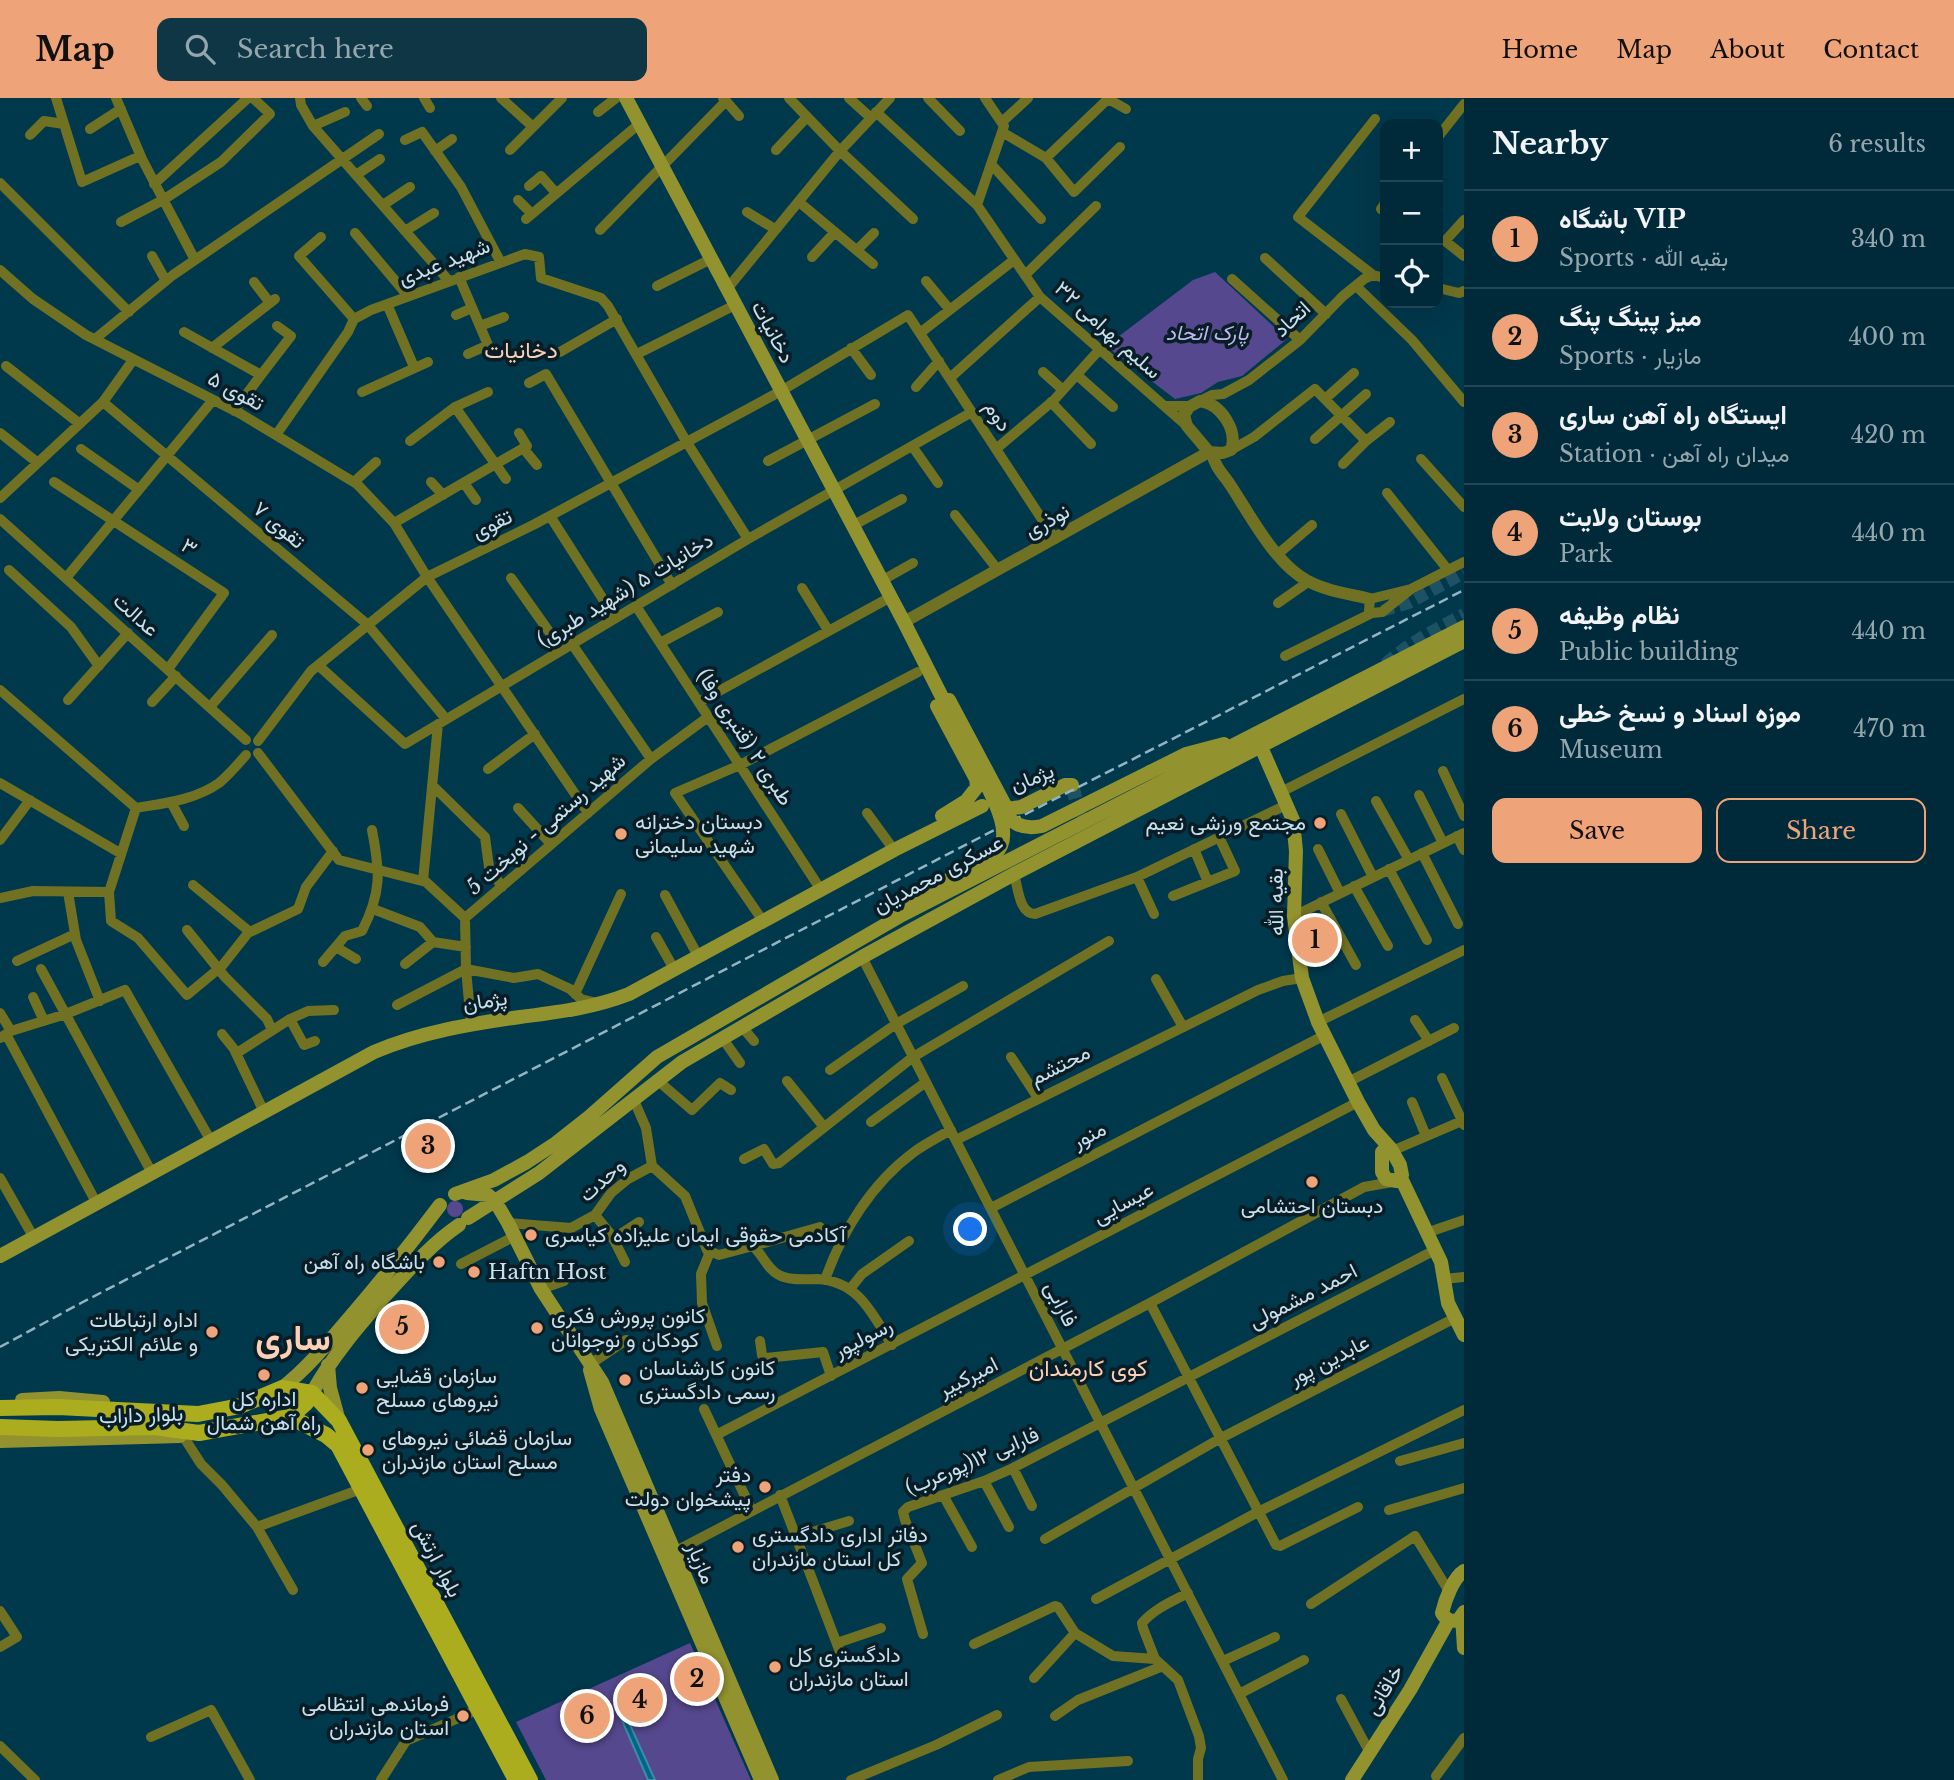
<!DOCTYPE html>
<meta charset="utf-8">
<style>
body{margin:0;font-family:"Libre Baskerville",Vazirmatn,serif;background:#0e3644;color:#f1f3f6}
.controls{position:absolute;right:21px;top:21px;display:grid;overflow:hidden;border-radius:14px;box-shadow:0 7px 28px #0002}
.controls button{width:63px;height:63px;display:grid;place-items:center;padding:0;border:0;border-bottom:2px solid #224653;background:#002a39;color:#f1f3f6;font:35px sans-serif}
.you{position:absolute;left:971px;top:1132px;width:24px;height:24px;margin:-18px;border:5px solid #fff;border-radius:50%;background:#1a73e8;box-shadow:0 0 0 10px #1a73e833}
.badge{display:grid;place-items:center;width:46px;height:46px;border-radius:50%;background:#efa378;color:#111;font-size:23px;font-weight:700}
.pin{position:absolute;translate:-50% -50%;border:4px solid #fff;box-shadow:0 2px 7px #0006}
.list{margin:0;padding:0;list-style:none}
h2{display:flex;justify-content:space-between;align-items:center;height:91px;margin:0;padding:0 28px;font-size:30px}
h2 small{font-size:23px;font-weight:400;color:#95a7ae}
.list li{display:grid;grid-template-columns:46px 1fr auto;gap:21px;align-items:center;box-sizing:border-box;height:98px;padding:0 28px;border-top:2px solid #224653}
.list b{display:block;font-size:26px;white-space:nowrap}
.list p{margin:0;font-size:23px;white-space:nowrap;color:#95a7ae}
.list em{font-size:23px;font-style:normal;color:#95a7ae}
.actions{display:flex;gap:14px;padding:21px 28px}
.actions a{flex:1;padding:16px 0;border:2px solid #efa378;border-radius:14px;text-align:center;font-size:24px;color:#efa378}
.actions .main{background:#efa378;color:#111}
.icon{flex:none;width:38px;height:38px;fill:none;stroke:currentColor;stroke-width:2;stroke-linecap:round;stroke-linejoin:round}
.map{position:relative;flex:none;width:1464px;height:1682px;overflow:hidden}
header{display:flex;align-items:center;gap:42px;box-sizing:border-box;height:98px;padding:0 35px;background:#efa378;color:#111}
header strong{font-size:33px}
nav{display:flex;gap:38px;margin-inline-start:auto;font-size:24px}
.search{width:490px;height:63px;background:#0e3644;display:flex;align-items:center;gap:18px;box-sizing:border-box;padding:0 24px;border-radius:14px;color:#95a7ae;font-size:26px}
main{display:flex}
aside{flex:1;background:#002a39}
.map>svg:first-child{display:block}
</style>
<header>
<strong>Map</strong>
<div class="search"><svg class="icon" aria-label="search" viewBox="0 0 24 24"><circle cx="10" cy="10" r="6"/><path d="M15 15l6 6"/></svg>Search here</div>
<nav><a>Home</a><a>Map</a><a>About</a><a>Contact</a></nav>
</header>
<main>
<div class="map">
<svg width="1464" height="1682" viewBox="0 0 1464 1682">
<rect width="100%" height="100%" fill="#00384c"/>
<path fill="#55488e" d="M1215 174 1287 241 1242 278 1218 284 1201 295 1175 301 1106 248 1193 182Z
M447 1111a8 8 0 1 1 16 0a8 8 0 1 1-16 0Z
M690 1545 751 1682H546L516 1624Z"/>
<path fill="#00678a" stroke="#3c8ca8" stroke-width="2" d="M626 1618 655 1682H648L621 1620Z"/>
<g fill="none" stroke-linecap="round" stroke-linejoin="round">
<path stroke="#1e5164" stroke-width="12" stroke-dasharray="12 6" stroke-linecap="butt" d="M1382 513 1409 505 1464 475
M1385 566C1408 545 1436 531 1464 516"/>
<path stroke="#1e5164" stroke-width="14" stroke-dasharray="14 7" stroke-linecap="butt" d="M1072 687 1079 713 1077 719"/>
<path stroke="#707122" stroke-width="10" d="M56 0 82 84 140 58
M116 0 142 61 195 162
M300 0 301 7 313 28 449 183
M361 0 367 8
M424 0 430 10
M501 0 532 28
M789 0 840 53 913 121
M849 0 871 20
M928 0 960 33
M985 0 1004 28 977 107 1040 199 1187 328
M726 3 739 18
M598 14 616 0
M876 14 977 107
M1002 24 1028 0
M313 28 345 14
M90 31 121 11
M1002 34 1046 60 1074 94 1120 49
M30 37 44 23 64 26
M1438 39 1464 6
M405 42 422 34 461 89 500 163
M510 52 562 0
M776 52 807 19
M435 53 452 41
M1046 60 1108 1 1126 11
M991 66 1041 121
M356 77 380 61
M0 85 129 214
M154 86 248 0
M529 88 541 78 556 95
M518 102 532 116
M799 104 873 166
M383 107 410 89
M1381 111 1385 105
M747 114 775 131
M526 121 639 26
M1464 122 1445 143 1464 158
M121 124 163 102 221 64 270 16 253 0
M600 132 726 3 723 0
M405 133 434 115
M355 135 408 198
M321 139 299 158 354 221
M857 152 874 135
M152 158 166 183
M812 159 835 134
M1265 160 1326 216
M0 172 33 201 86 237 241 316 357 386 394 425 427 479 588 715
M1025 177 1096 108
M1373 177 1298 119 1375 21
M459 179 488 247 468 256
M1232 181 1300 242
M926 183 950 212
M254 184 270 205
M657 188 711 161
M1356 188 1412 242 1464 304
M1438 190 1459 195 1464 193
M727 191 840 53 890 0
M387 206 414 269
M456 217 472 210
M480 228 504 219
M184 234 261 277 234 313
M920 235 1014 162
M95 241 173 177 379 36
M212 250 275 201
M851 250 871 277
M560 254 617 221
M637 256 735 207
M6 268 80 326
M1043 274 1063 292
M261 277 291 238 277 228
M1077 277 1113 309
M950 280 1040 199
M529 285 546 276 672 487
M916 289 939 263
M362 294 428 264
M1325 301 1354 275
M1200 303 1212 297 1223 296 1249 282 1300 242 1343 198 1364 181 1373 177 1385 180
M103 304 367 526 446 621
M1051 304 1091 346
M1164 308H1191
M455 309 506 381
M0 335 38 365
M276 337 348 234 354 221 371 212 525 156 539 159 541 180 601 200 608 208 686 343 748 441
M1315 341 1366 296
M410 343 455 309 488 294
M912 348 938 385
M523 350 537 367
M81 351 138 391
M996 351 1054 302 1100 251
M1231 352 1254 339 1315 291 1366 343
M1421 361 1464 409
M768 363 875 306
M1343 366 1366 343 1390 324
M54 384 224 495 168 571
M354 384 376 364
M431 384 443 397
M464 385 476 402
M1387 395 1448 472
M0 400 103 304 133 262
M955 417 998 472
M550 418 615 520
M0 421 246 642
M394 425 527 348 519 335
M852 428 902 401
M1278 456 1312 427
M9 472 71 529 99 568
M66 480 213 302
M511 480 562 552
M881 483 913 465
M802 490 828 532
M1411 491 1370 501 1369 512 1372 515 1382 514 1411 491 1464 464
M1278 505 1308 484
M636 508 821 792
M660 545 718 514
M572 546 651 661
M1285 558 1372 515
M318 567 405 646 748 441 972 314
M0 592 136 710 109 794 111 823 138 840 187 897 222 868 248 835 298 811 306 789 333 753
M68 602 128 535
M152 604 176 578
M699 604 887 501
M210 609 272 537
M258 643 311 573 427 479 535 426 781 293 908 217 1055 441
M258 655 339 762 426 784 465 820 466 871 471 926
M488 671 535 636
M1443 673 1464 718
M0 685 120 755
M432 687 485 739 489 769 502 789
M1281 694 1464 601
M1419 697 1443 745
M1376 703 1409 762
M171 704 184 728
M136 710C165 705 195 702 219 685 229 677 238 666 246 657
M518 710 551 746
M867 715 894 752
M1341 716 1373 779
M1457 738 1464 752
M0 742 30 702
M1194 751 1208 784
M1318 751 1340 795
M1422 755 1458 826
M1389 771 1427 842
M1014 776C1018 789 1019 816 1035 816L1137 779 1286 707
M1137 779 1154 816
M423 783 438 626
M193 787 250 834
M1354 788 1388 848
M68 794 76 842 100 903
M665 797 698 858
M1173 798 1235 773 1219 739
M0 800 33 793 109 794
M1321 804 1356 867
M373 811 420 829 433 844 466 849
M1294 818 1464 735
M465 820 651 661 708 619
M763 823 675 695 740 667 918 574
M187 832 225 879 267 921 272 932
M656 839 674 871
M336 849 356 861
M862 859 1283 1682
M17 863 75 836
M323 864 345 838 362 833C382 794 380 773 372 732
M405 866 433 844
M41 871 152 1075
M1156 881 1183 929
M575 896 621 796
M33 899 44 923
M397 907 466 871 514 880 538 876 570 891 581 901 597 905
M0 915 11 933
M290 921 304 947 315 943
M1415 922 1429 943
M1318 924 1464 852
M742 929 754 943
M6 936 97 1106
M222 936 234 951 264 1014
M0 940 11 933 66 916 125 892 211 1043
M723 941 740 965
M237 955 290 921 308 913 334 912
M1011 959 1038 1000
M830 972 896 926 963 888
M1442 980 1464 1027
M657 982 692 1012 720 985 731 992
M787 983 824 1029
M1348 984 1454 930
M1412 1004 1426 1038
M871 1024 926 984
M956 1042 1258 892 1283 883 1302 880
M1392 1053 1464 1022
M744 1061 764 1051 773 1066 779 1065 913 959 1109 843
M652 1068 685 1098 707 1152 719 1157 753 1148C763 1157 767 1171 779 1177 789 1183 806 1181 817 1181 859 1183 872 1216 892 1247
M0 1080 34 1140
M991 1110 1325 937
M595 1117 612 1138 625 1164
M508 1125 571 1130 595 1117 611 1095 628 1081 652 1068 646 1030 633 1000
M1426 1135 1464 1122
M613 1141 639 1124
M753 1148 820 1129
M710 1154 701 1176 702 1205 717 1248
M461 1166 515 1138
M1444 1181 1464 1179
M825 1182C842 1133 872 1085 914 1054 925 1046 938 1039 951 1032
M541 1191 564 1183
M850 1191 862 1176 909 1143
M1150 1205 1276 1447 1280 1448 1358 1409
M760 1243 762 1257 766 1260 823 1254 831 1278
M589 1267 626 1242
M704 1311 752 1413
M718 1336 1358 1004
M183 1338 201 1366 222 1387 257 1429
M1400 1363 1464 1345
M1013 1370 1032 1408
M984 1383 1009 1429
M780 1397 840 1554
M943 1397 972 1449
M1389 1412 1464 1390
M796 1439 849 1423
M1045 1441 1221 1340 1455 1220
M674 1454 1150 1205 1364 1089 1392 1084
M293 1492 257 1429 361 1391
M1188 1495C1171 1504 1154 1511 1142 1525L1143 1530 1155 1561 1178 1582 1199 1638 1201 1650 1198 1661V1682
M1096 1501 1258 1414 1464 1312
M1311 1506 1415 1438 1450 1495
M0 1513 17 1539 0 1549
M923 1536 907 1481 922 1465 905 1422 903 1414 908 1409 984 1383 1013 1370 1435 1152
M837 1545 881 1530
M974 1546 1055 1508 1058 1509 1075 1535 1113 1558 1155 1561
M1223 1563 1275 1539
M1034 1580 1075 1535
M1239 1596 1304 1562
M1341 1601 1370 1655
M1055 1618 1078 1602 1163 1568
M151 1639 211 1612 250 1682
M0 1648 35 1682
M1436 1678 1464 1640
M381 1682 406 1643 479 1611
M851 1682 936 1647 997 1617
M998 1682 1029 1669 1128 1663"/>
<path stroke="#707122" stroke-width="12" d="M1200 303C1221 306 1238 332 1231 352L1223 355 1209 354 1187 328 1184 317 1189 309Z
M1212 355C1215 369 1223 376 1231 388 1250 417 1276 467 1308 483 1326 493 1350 496 1370 501
M904 524 1209 354"/>
<path stroke="#92922f" stroke-width="14" d="M626 0 904 524 944 603 948 615
M949 602 1007 711 1021 709 1065 687H1072
M937 608 976 681 977 689 966 703 942 718
M1261 649 1293 722 1296 753 1294 818 1302 880 1318 924 1358 1004 1374 1032 1391 1051
M1150 674 1186 656 1224 646
M896 810 931 790
M1387 1050 1391 1051 1400 1067 1402 1077 1397 1083 1386 1081 1382 1074V1054Z
M1401 1080 1441 1164 1448 1205 1464 1237
M467 1095 488 1097 495 1103 508 1125 541 1191 602 1284 772 1682
M455 1096 494 1082 527 1064 556 1045 589 1019 657 959 902 817 1464 529
M468 1120 539 1075 682 964 862 859 1014 776 1464 543
M0 1158 374 954C421 934 470 926 520 919 558 914 593 910 629 896L894 752 982 708
M328 1267 330 1290 339 1323
M590 1272 601 1311 761 1682
M282 1290C310 1268 332 1240 356 1212 385 1178 413 1143 440 1107
M312 1295C332 1259 357 1230 384 1199 408 1173 430 1147 459 1127
M22 1302 59 1300 103 1304
M0 1343 180 1338
M1464 1473C1453 1480 1445 1502 1442 1515 1446 1522 1452 1525 1459 1521L1464 1514
M1462 1518 1464 1550
M1352 1682 1410 1592 1449 1522"/>
<path stroke="#acad1e" stroke-width="16" d="M0 1310 58 1309 198 1316 240 1308 282 1290 312 1295 339 1323 530 1682
M290 1319 326 1337 338 1347 516 1682
M0 1329 58 1331 154 1329 199 1335 290 1319 306 1305 312 1295"/>
<path stroke="#93b4c2" stroke-width="2.5" stroke-dasharray="10 5" stroke-linecap="butt" d="M0 1249 81 1205 1004 727 1464 492"/>
<path stroke="#92922f" stroke-width="14" d="M997 708C1011 723 1019 733 1042 728L1150 674
M931 790C999 758 1025 759 983 680"/>
</g>
<g fill="#efa378" stroke="#091d26" stroke-width="2.5">
<circle cx="1320" cy="725" r="7"/>
<circle cx="621" cy="736" r="7"/>
<circle cx="1312" cy="1084" r="7"/>
<circle cx="531" cy="1137" r="7"/>
<circle cx="439" cy="1164" r="7"/>
<circle cx="474" cy="1174" r="7"/>
<circle cx="537" cy="1230" r="7"/>
<circle cx="212" cy="1234" r="7"/>
<circle cx="264" cy="1277" r="7"/>
<circle cx="625" cy="1282" r="7"/>
<circle cx="362" cy="1290" r="7"/>
<circle cx="368" cy="1352" r="7"/>
<circle cx="765" cy="1389" r="7"/>
<circle cx="738" cy="1449" r="7"/>
<circle cx="775" cy="1569" r="7"/>
<circle cx="463" cy="1618" r="7"/>
</g>
<g text-anchor="middle" dominant-baseline="central" stroke-width="7" stroke-linejoin="round" paint-order="stroke">
<g font-size="21" fill="#c8e1ed" stroke="#091d26">
<text transform="translate(444 164) rotate(-21)">شهید عبدی</text>
<text transform="translate(1292 221) rotate(-43)">اتحاد</text>
<text transform="translate(1108 232) rotate(42)">سلیم بهرامی ۳۲</text>
<text transform="translate(773 234) rotate(62)">دخانیات</text>
<text transform="translate(236 293) rotate(28)">تقوی ۵</text>
<text transform="translate(998 318) rotate(57)">دوم</text>
<text transform="translate(1047 423) rotate(-29)">نوذری</text>
<text transform="translate(492 426) rotate(-26)">تقوی</text>
<text transform="translate(279 427) rotate(40)">تقوی ۷</text>
<text transform="translate(189 449) rotate(33)">۳</text>
<text transform="translate(625 492) rotate(-31)">دخانیات ۵ (شهید طبری)</text>
<text transform="translate(136 517) rotate(42)">عدالت</text>
<text transform="translate(745 639) rotate(57)">طبری ۲ (قنبری وفا)</text>
<text transform="translate(1032 680) rotate(-22)">پژمان</text>
<text transform="translate(546 726) rotate(-41)">شهید رستمی - نوبخت 5</text>
<text transform="translate(938 776) rotate(-28)">عسکری محمدیان</text>
<text transform="translate(1276 804) rotate(-91)">بقیه الله</text>
<text transform="translate(485 903) rotate(-9)">پژمان</text>
<text transform="translate(1060 967) rotate(-27)">محتشم</text>
<text transform="translate(1089 1037) rotate(-27)">منور</text>
<text transform="translate(602 1082) rotate(-42)">وحدت</text>
<text transform="translate(1123 1105) rotate(-28)">عیسایی</text>
<text transform="translate(1303 1198) rotate(-27)">احمد مشمولی</text>
<text transform="translate(1061 1206) rotate(63)">فارابی</text>
<text transform="translate(863 1240) rotate(-27)">رسولپور</text>
<text transform="translate(1329 1262) rotate(-27)">عابدین پور</text>
<text transform="translate(968 1279) rotate(-27)">امیرکبیر</text>
<text transform="translate(141 1317) rotate(-2)">بلوار داراب</text>
<text transform="translate(972 1363) rotate(-23)">فارابی ۱۲(پورعرب)</text>
<text transform="translate(437 1461) rotate(62)">بلوار ارتش</text>
<text transform="translate(701 1465) rotate(67)">مازیار</text>
<text transform="translate(1384 1592) rotate(-59)">خاقانی</text>
</g>
<g font-size="21" font-style="italic" fill="#beb8ee" stroke="#091d26">
<text x="1207" y="235">پارک اتحاد</text>
</g>
<g font-size="21" fill="#c8e1ed" stroke="#091d26" text-anchor="start">
<text x="635" y="724">دبستان دخترانه<tspan x="635" dy="24">شهید سلیمانی</tspan></text>
<text x="1306" y="725" text-anchor="end">مجتمع ورزشی نعیم</text>
<text x="1312" y="1108" text-anchor="middle">دبستان احتشامی</text>
<text x="545" y="1137">آکادمی حقوقی ایمان علیزاده کیاسری</text>
<text x="425" y="1164" text-anchor="end">باشگاه راه آهن</text>
<text x="488" y="1174">Haftn Host</text>
<text x="551" y="1218">کانون پرورش فکری<tspan x="551" dy="24">کودکان و نوجوانان</tspan></text>
<text x="198" y="1222" text-anchor="end">اداره ارتباطات<tspan x="198" dy="24">و علائم الکتریکی</tspan></text>
<text x="639" y="1270">کانون کارشناسان<tspan x="639" dy="24">رسمی دادگستری</tspan></text>
<text x="376" y="1278">سازمان قضایی<tspan x="376" dy="24">نیروهای مسلح</tspan></text>
<text x="264" y="1301" text-anchor="middle">اداره کل<tspan x="264" dy="24">راه آهن شمال</tspan></text>
<text x="382" y="1340">سازمان قضائی نیروهای<tspan x="382" dy="24">مسلح استان مازندران</tspan></text>
<text x="751" y="1377" text-anchor="end">دفتر<tspan x="751" dy="24">پیشخوان دولت</tspan></text>
<text x="752" y="1437">دفاتر اداری دادگستری<tspan x="752" dy="24">کل استان مازندران</tspan></text>
<text x="789" y="1557">دادگستری کل<tspan x="789" dy="24">استان مازندران</tspan></text>
<text x="449" y="1606" text-anchor="end">فرماندهی انتظامی<tspan x="449" dy="24">استان مازندران</tspan></text>
</g>
<g font-size="23" fill="#fccfb7" stroke="#091d26">
<text x="521" y="252">دخانیات</text>
<text x="1088" y="1270">کوی کارمندان</text>
</g>
<g font-size="35" font-weight="bold" fill="#fccfb7" stroke="#091d26">
<text x="293" y="1239">ساری</text>
</g>
</g>
</svg>
<div class="controls">
<button>+</button>
<button>−</button>
<button><svg class="icon" aria-label="locate" viewBox="0 0 24 24"><circle cx="12" cy="12" r="6"/><path d="M12 2v4M12 18v4M2 12h4M18 12h4"/></svg></button>
</div>
<div class="you"></div>
<div class="pin badge" style="left:1315px;top:842px">1</div>
<div class="pin badge" style="left:697px;top:1581px">2</div>
<div class="pin badge" style="left:428px;top:1048px">3</div>
<div class="pin badge" style="left:640px;top:1602px">4</div>
<div class="pin badge" style="left:402px;top:1229px">5</div>
<div class="pin badge" style="left:587px;top:1618px">6</div>
</div>
<aside>
<h2>Nearby<small>6 results</small></h2>
<ul class="list">
<li><span class="badge">1</span><div><b>باشگاه VIP</b><p>Sports · بقیه الله</p></div><em>340 m</em></li>
<li><span class="badge">2</span><div><b>میز پینگ پنگ</b><p>Sports · مازیار</p></div><em>400 m</em></li>
<li><span class="badge">3</span><div><b>ایستگاه راه آهن ساری</b><p>Station · میدان راه آهن</p></div><em>420 m</em></li>
<li><span class="badge">4</span><div><b>بوستان ولایت</b><p>Park</p></div><em>440 m</em></li>
<li><span class="badge">5</span><div><b>نظام وظیفه</b><p>Public building</p></div><em>440 m</em></li>
<li><span class="badge">6</span><div><b>موزه اسناد و نسخ خطی</b><p>Museum</p></div><em>470 m</em></li>
</ul>
<div class="actions"><a class="main">Save</a><a>Share</a></div>
</aside>
</main>
